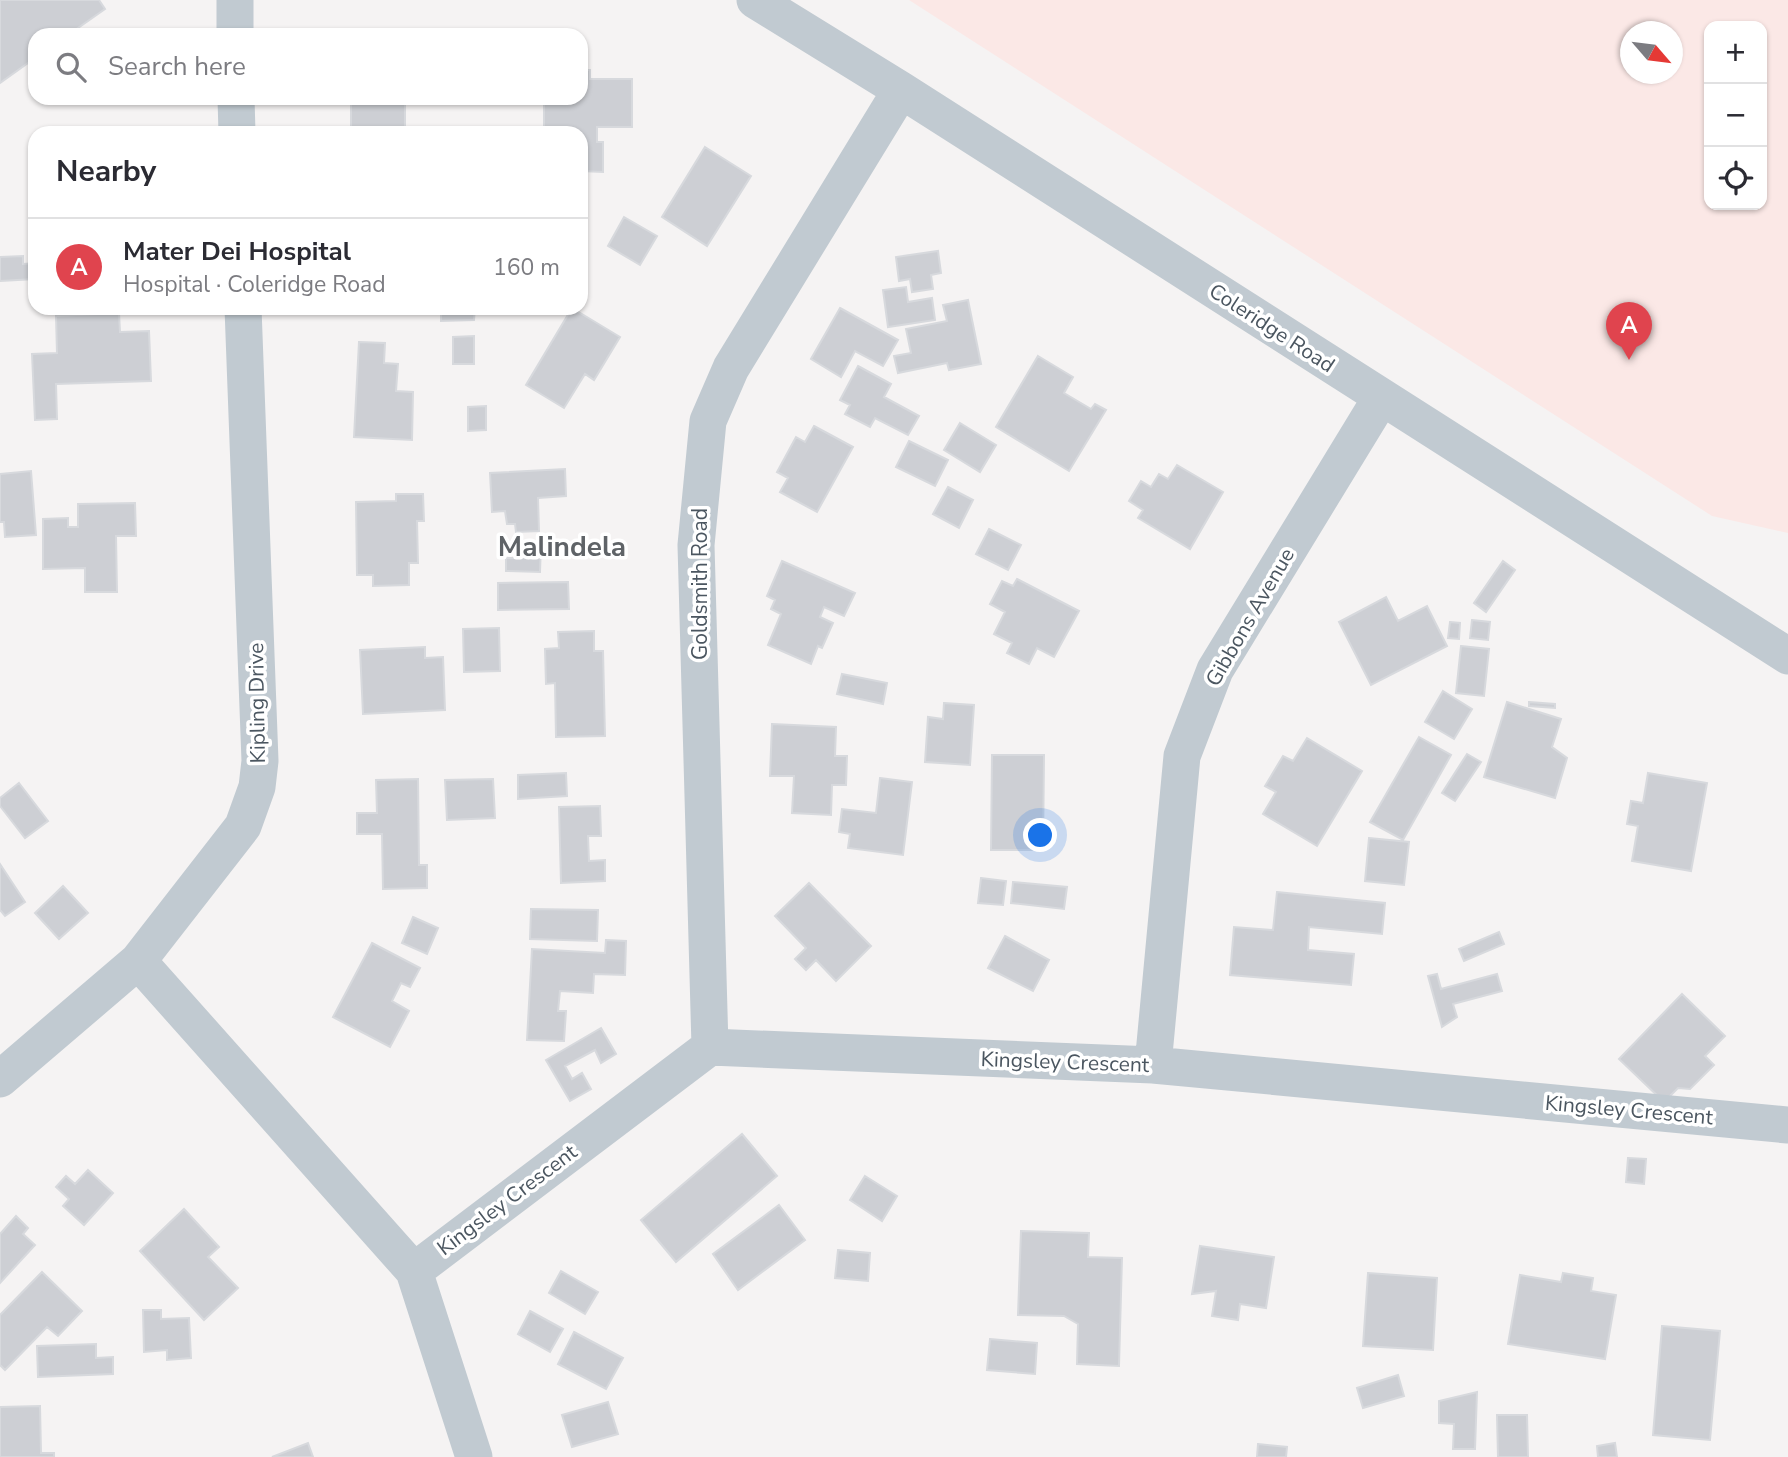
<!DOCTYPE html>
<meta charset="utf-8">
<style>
body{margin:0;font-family:"Nunito Sans",sans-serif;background:#f2f2f3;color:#2b2b33}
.controls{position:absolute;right:21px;top:21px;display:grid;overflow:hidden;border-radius:14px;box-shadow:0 2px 5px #0004}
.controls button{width:63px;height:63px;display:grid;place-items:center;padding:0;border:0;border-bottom:2px solid #e1e1e2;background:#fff;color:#2b2b33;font:35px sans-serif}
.compass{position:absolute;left:1620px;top:21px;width:63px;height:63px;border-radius:50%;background:#fff;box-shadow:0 2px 5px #0004;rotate:118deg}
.you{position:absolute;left:1041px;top:836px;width:24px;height:24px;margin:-18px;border:5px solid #fff;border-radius:50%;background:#1a73e8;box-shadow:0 0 0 10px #1a73e833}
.badge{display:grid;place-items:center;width:46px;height:46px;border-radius:50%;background:#d93025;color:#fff;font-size:23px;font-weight:700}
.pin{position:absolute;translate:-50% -58px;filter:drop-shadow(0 2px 4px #0008)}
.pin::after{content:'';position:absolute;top:37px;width:24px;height:21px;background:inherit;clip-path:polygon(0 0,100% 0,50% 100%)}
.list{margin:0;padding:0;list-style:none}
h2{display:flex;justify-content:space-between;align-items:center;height:91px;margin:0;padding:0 28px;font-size:30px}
h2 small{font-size:23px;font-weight:400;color:#7c7c81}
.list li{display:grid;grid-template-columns:46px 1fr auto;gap:21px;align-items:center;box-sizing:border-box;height:98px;padding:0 28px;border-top:2px solid #e1e1e2}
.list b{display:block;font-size:26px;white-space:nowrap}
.list p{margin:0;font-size:23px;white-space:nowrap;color:#7c7c81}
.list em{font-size:23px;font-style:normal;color:#7c7c81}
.icon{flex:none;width:38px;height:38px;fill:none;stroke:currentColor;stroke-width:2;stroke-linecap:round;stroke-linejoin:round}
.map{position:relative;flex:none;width:1788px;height:1457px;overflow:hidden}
.search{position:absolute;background:#fff;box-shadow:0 2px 5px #0004;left:28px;top:28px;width:560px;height:77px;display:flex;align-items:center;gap:18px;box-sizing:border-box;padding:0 24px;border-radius:21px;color:#7c7c81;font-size:26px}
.panel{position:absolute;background:#fff;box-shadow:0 2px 5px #0004;left:28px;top:126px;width:560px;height:189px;border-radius:21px}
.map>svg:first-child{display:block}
</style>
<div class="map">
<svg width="1788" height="1457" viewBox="0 0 1788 1457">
<rect width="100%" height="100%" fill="#f5f3f3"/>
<path fill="#fbe8e6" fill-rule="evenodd" d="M909 0H1788V533L1712 516ZM1709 26H1762V205H1709ZM1630 32H1672V74H1630Z"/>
<path fill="#cdcfd4" stroke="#d7d9dd" stroke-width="2" d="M0 0H99L105 9 68 35H35V58L0 83Z
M581 70H590V79H632V127H597V142H603V172L581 171V133H544V102H529V98H581Z
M351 98H405V133H351Z
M705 147 751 176 707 246 662 217Z
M624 217 657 236 640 265 608 246Z
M938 251 941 273 931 275 933 289 912 292 910 279 899 281 896 257Z
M23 256V264L35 263V279L0 281V257Z
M906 287 908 302 932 298 935 320 888 327 883 290Z
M968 300 981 364 949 370 947 363 898 373 894 356 911 353 906 329 947 321 943 305Z
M441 308H475L474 320 441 321Z
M572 308 620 337 594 380 585 374 564 408 526 385Z
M840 308 898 340 883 366 855 351 841 377 811 359Z
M119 313 120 332 149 331 151 381 56 384 57 419 35 420 32 354 57 353 56 316Z
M474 336V364H453V337Z
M359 342 385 343 384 363 398 364 396 391 413 392 412 440 354 437Z
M1038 356 1073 377 1064 393 1091 409 1095 404 1106 410 1069 471 996 427Z
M858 366 891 384 884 397 919 416 908 435 875 418 870 427 845 414 850 405 840 400Z
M486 406V430L468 431V407Z
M960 423 996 445 980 472 944 450Z
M814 426 853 447 817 512 780 492 788 478 777 472 796 437 805 442Z
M909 441 948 460 935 486 896 467Z
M1177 465 1223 492 1190 549 1138 518 1143 510 1129 501 1141 481 1151 487 1159 474 1168 479Z
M565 469 566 496 538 498 539 531 516 532 515 524H507L505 511 492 512 490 473Z
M31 471 36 535 5 537 4 522H0V474Z
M948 487 973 500 959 528 933 514Z
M396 494H423L424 521H417L418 563H409V585L373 586V575H357L356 502 396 501Z
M135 503 136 536H116L117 592H85V568L43 569V519L68 518V527H78V504Z
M989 529 1021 545 1008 570 976 554Z
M518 543 541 544 540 572 506 571V558H517Z
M782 561 855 593 844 616 824 607 820 617 833 623 822 648 818 646 811 664 768 645 781 614 771 609 775 600 767 596Z
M1503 561 1515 570 1486 612 1474 603Z
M1017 579 1079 611 1054 657 1037 648 1029 664 1007 653 1012 643 994 634 1005 612 990 604 1002 581 1013 586Z
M568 582 569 609 498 610V583Z
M1386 597 1398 621 1427 606 1447 646 1371 685 1339 622Z
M1472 620 1490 622 1488 640 1470 638Z
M1450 622 1460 623 1459 639 1448 638Z
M499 628 500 671 464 672 463 629Z
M594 631V651H603L605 736 556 737 555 683 546 684 545 649 559 648 558 632Z
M1461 646 1489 649 1484 696 1456 693Z
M425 647V658L443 657 445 710 363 714 360 650Z
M842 674 887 683 883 704 837 694Z
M1443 691 1472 709 1454 739 1425 722Z
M1507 702 1561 719 1552 747 1567 758 1555 798 1484 777Z
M1529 702 1555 704V708L1529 706Z
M944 703 974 705 970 765 925 762 928 717 943 719Z
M772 724 836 727 835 756H847L846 785H832L831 815 792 813 794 776H770Z
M1419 737 1451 755 1403 840 1370 822Z
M1307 738 1362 771 1317 846 1263 814 1276 792 1265 786 1283 756 1293 761Z
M1467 754 1481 762 1455 801 1442 793Z
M992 755H1044L1043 850H991Z
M566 773 567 796 518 799V775Z
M1648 773 1707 783 1691 871 1632 861 1638 826 1627 824 1631 801 1643 803Z
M880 778 912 782 903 855 848 848 850 834 839 832 842 809 876 813Z
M418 779 419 865H427V888L383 889 382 834H357V813H377L376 780Z
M493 779 495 818 447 820 445 780Z
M19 783 48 821 25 838 0 806V798Z
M600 806 601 836H588L589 861 605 860V881L561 883 559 807Z
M1369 838 1409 842 1404 885 1365 881Z
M0 864 25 902 5 916 0 910Z
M981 878 1006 881 1003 905 978 903Z
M1013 882 1067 887 1064 909 1011 903Z
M809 883 871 946 836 981 816 960 806 970 795 959 806 948 775 916Z
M63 886 88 913 59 939 35 913Z
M1277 892 1385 903 1382 934 1309 927 1308 950 1354 954 1351 985 1230 975 1234 927 1273 930Z
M531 909 598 910 597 941 530 939Z
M413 917 438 928 427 954 402 943Z
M1499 932 1504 944 1464 961 1459 949Z
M1005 936 1049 960 1033 991 988 968Z
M606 940 626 941 625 975 594 974 593 993 560 991 558 1011H566L564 1041 527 1040 532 949 605 953Z
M372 943 420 968 410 987 401 983 392 1001 409 1011 390 1047 333 1017Z
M1437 974 1441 989 1497 974 1502 991 1453 1004 1457 1017 1442 1027 1428 976Z
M1682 994 1725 1036 1705 1056 1714 1065 1690 1089 1678 1088 1664 1102 1619 1059Z
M601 1028 616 1054 601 1063 595 1050 565 1066 572 1079 582 1073 591 1089 570 1101 546 1060Z
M742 1134 777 1176 676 1262 641 1220Z
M1628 1158 1646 1159 1644 1184 1626 1182Z
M88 1170 113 1193 84 1225 63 1206 69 1199 56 1187 66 1176 75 1184Z
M865 1176 897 1196 882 1221 850 1200Z
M779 1205 805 1240 738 1290 713 1254Z
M184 1209 219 1247 208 1257 238 1288 204 1320 140 1251Z
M16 1216 28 1228 23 1234 35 1245 0 1283V1234Z
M1021 1231 1089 1233 1088 1257 1122 1258 1119 1366 1077 1364 1078 1324 1064 1316 1018 1315Z
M1200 1246 1274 1257 1266 1308 1240 1304 1238 1320 1212 1316 1216 1291 1192 1294Z
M838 1250 870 1253 868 1281 835 1278Z
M561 1271 598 1292 585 1314 549 1293Z
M42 1272 82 1311 58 1336 47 1327 5 1370 0 1365V1315Z
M1368 1273 1437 1278 1433 1350 1363 1346Z
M1563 1273 1593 1278 1591 1291 1616 1295 1605 1359 1508 1344 1520 1275 1561 1282Z
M143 1310H161V1319L189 1318 191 1358 167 1360V1350L144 1352Z
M530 1311 563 1329 550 1352 518 1334Z
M1662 1326 1720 1331 1710 1440 1653 1435Z
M574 1332 623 1358 606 1389 558 1364Z
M990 1339 1037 1343 1035 1374 987 1370Z
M96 1344V1358L113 1357V1374L38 1377 37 1346Z
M1398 1375 1404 1396 1363 1408 1357 1388Z
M1477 1392 1475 1449H1453L1454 1424 1439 1423V1401Z
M608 1402 618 1434 572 1447 562 1415Z
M40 1406 41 1453H54V1457H0V1407Z
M1497 1415H1527L1528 1457H1498Z
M308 1443 313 1457H272Z
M1615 1443 1617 1457H1598L1597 1446Z
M1258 1444 1287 1447 1286 1457H1257Z"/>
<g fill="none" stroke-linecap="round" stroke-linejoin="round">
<path stroke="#c1cad1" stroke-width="37" d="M235 0V35
M755 0 901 90 1788 656
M236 98 237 133
M138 961 414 1271 474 1457
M710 1047 696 545 708 421 731 368 901 90
M1153 1065 1182 756 1215 670 1381 398
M0 1079 138 961 243 826 257 787 260 761 243 308
M414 1271 710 1047 1153 1065 1788 1125"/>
</g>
<g text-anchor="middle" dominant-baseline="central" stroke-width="7" stroke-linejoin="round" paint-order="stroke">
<g font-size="21" fill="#4b5660" stroke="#fff">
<text transform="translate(1272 328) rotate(33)">Coleridge Road</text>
<text transform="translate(700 584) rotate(-90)">Goldsmith Road</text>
<text transform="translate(1250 617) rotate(-60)">Gibbons Avenue</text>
<text transform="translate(257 703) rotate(-91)">Kipling Drive</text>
<text transform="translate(1065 1062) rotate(2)">Kingsley Crescent</text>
<text transform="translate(1629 1110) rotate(5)">Kingsley Crescent</text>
<text transform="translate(507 1200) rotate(-37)">Kingsley Crescent</text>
</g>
<g font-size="28" font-weight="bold" fill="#5f6367" stroke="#fff">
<text x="562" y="547">Malindela</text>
</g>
</g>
</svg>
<div class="controls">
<button>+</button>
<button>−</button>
<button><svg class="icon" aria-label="locate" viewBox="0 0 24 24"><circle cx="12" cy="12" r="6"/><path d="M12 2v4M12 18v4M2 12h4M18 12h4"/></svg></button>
</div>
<svg class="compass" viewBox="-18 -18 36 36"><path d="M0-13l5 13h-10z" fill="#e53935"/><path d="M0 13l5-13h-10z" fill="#7c7c81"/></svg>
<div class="you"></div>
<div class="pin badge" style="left:1629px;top:360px;background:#e0444e">A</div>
<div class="search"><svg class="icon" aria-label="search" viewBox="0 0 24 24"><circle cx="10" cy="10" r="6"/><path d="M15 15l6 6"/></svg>Search here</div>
<section class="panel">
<h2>Nearby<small></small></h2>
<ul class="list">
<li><span class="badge" style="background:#e0444e">A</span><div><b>Mater Dei Hospital</b><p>Hospital · Coleridge Road</p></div><em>160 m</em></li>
</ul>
</section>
</div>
